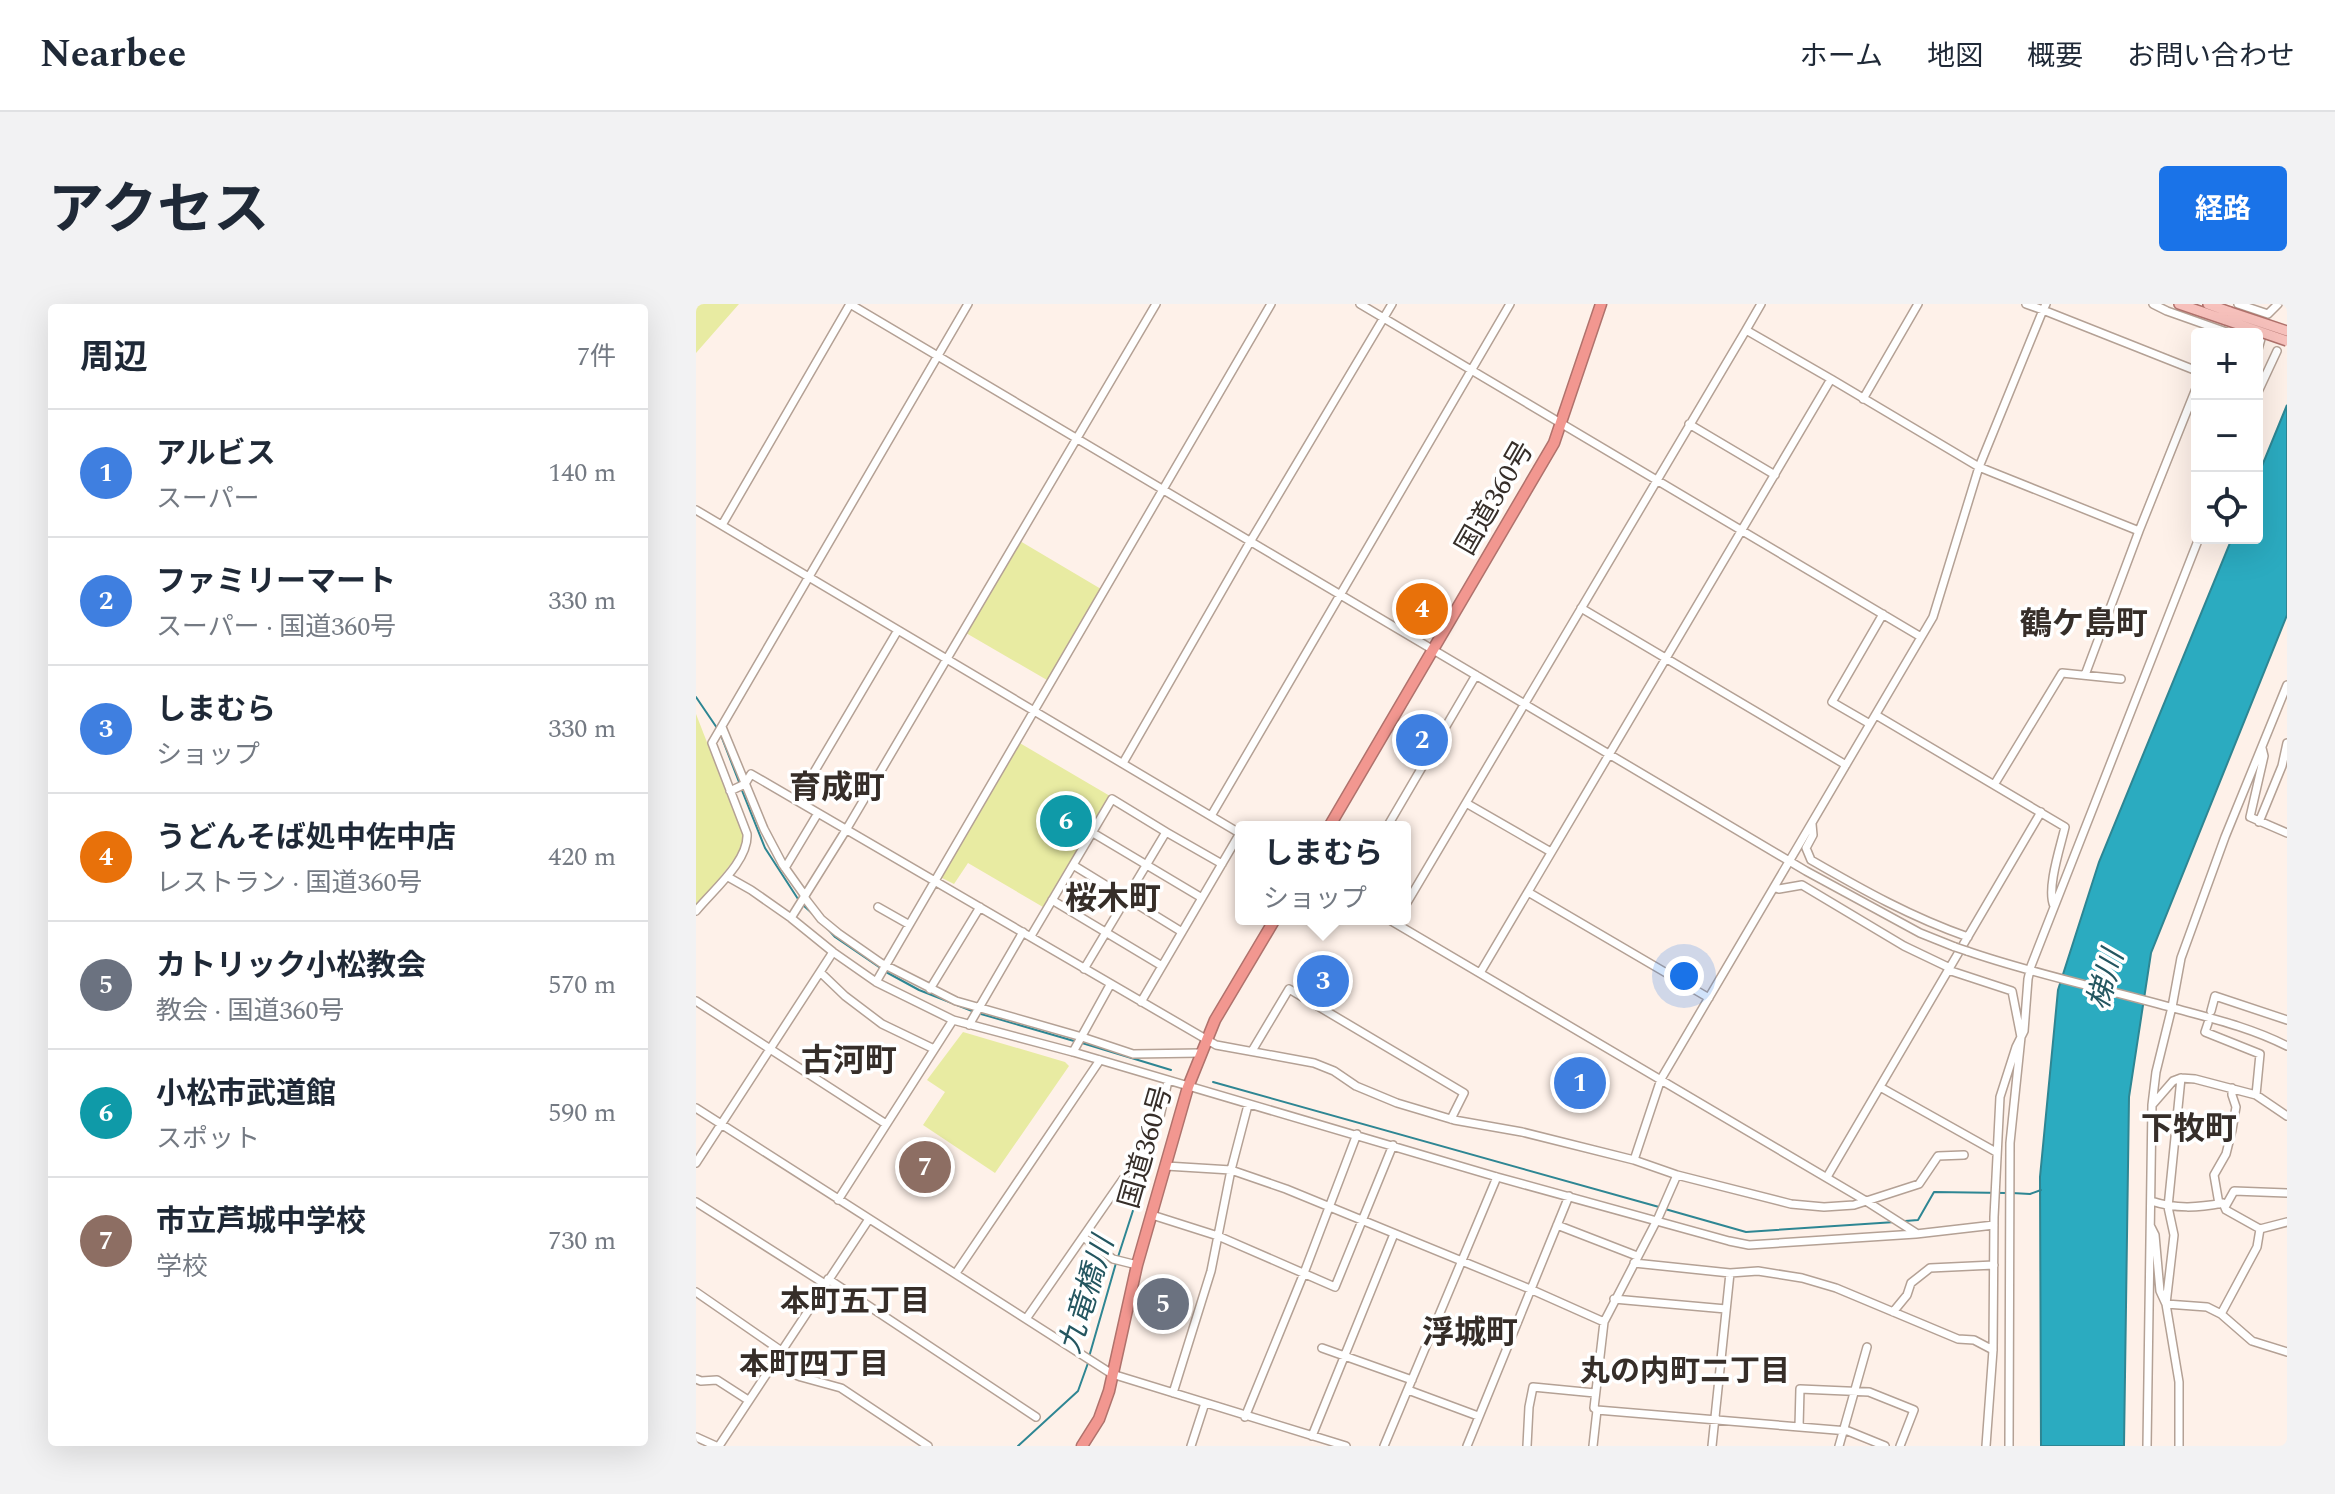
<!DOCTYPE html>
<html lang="ja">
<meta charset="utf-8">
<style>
body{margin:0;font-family:Spectral,"Noto Sans JP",serif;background:#f2f2f3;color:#1f2937}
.controls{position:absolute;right:24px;top:24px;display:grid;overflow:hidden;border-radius:8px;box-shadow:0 8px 32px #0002}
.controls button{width:72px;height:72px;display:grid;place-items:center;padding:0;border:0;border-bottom:2px solid #e0e1e3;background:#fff;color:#1f2937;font:40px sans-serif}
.you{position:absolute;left:988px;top:672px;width:28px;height:28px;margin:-20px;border:6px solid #fff;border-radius:50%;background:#1a73e8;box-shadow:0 0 0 12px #1a73e833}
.badge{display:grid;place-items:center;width:52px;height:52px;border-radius:50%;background:#1a73e8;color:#fff;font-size:26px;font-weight:700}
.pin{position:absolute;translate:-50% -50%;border:4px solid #fff;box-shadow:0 2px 8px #0006}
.popup{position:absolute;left:539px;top:517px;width:176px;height:104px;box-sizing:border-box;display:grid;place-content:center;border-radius:8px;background:#fff;filter:drop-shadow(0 2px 6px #0005);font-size:26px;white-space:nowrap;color:#747a83}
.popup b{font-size:30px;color:#1f2937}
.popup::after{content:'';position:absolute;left:50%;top:100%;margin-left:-16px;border:16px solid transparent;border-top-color:#fff}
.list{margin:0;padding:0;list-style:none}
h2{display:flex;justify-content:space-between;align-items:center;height:104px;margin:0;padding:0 32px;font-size:34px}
h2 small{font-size:26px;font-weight:400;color:#747a83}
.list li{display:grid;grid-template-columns:52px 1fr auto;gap:24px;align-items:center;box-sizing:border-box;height:128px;padding:0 32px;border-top:2px solid #e0e1e3}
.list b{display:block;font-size:30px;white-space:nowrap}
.list p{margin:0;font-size:26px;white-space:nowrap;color:#747a83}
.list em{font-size:26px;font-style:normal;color:#747a83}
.icon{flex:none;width:44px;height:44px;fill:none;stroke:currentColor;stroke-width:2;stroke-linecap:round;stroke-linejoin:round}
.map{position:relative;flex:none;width:1591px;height:1142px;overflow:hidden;border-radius:8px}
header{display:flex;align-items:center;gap:48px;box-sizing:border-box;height:112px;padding:0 40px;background:#fff;border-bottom:2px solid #e0e1e3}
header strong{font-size:38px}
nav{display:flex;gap:44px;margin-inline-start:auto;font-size:28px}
.intro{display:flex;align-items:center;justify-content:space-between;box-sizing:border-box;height:192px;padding:0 48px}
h1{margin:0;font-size:56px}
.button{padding:20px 36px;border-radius:8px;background:#1a73e8;color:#fff;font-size:28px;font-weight:700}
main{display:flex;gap:48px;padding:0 48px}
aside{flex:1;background:#fff;border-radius:8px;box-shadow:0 8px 32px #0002}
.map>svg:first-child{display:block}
</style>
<header>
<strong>Nearbee</strong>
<nav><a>ホーム</a><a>地図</a><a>概要</a><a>お問い合わせ</a></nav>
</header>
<div class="intro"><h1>アクセス</h1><a class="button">経路</a></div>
<main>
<aside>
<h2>周辺<small>7件</small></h2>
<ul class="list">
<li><span class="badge" style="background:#3f7fe0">1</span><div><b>アルビス</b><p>スーパー</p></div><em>140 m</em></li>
<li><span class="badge" style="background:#3f7fe0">2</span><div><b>ファミリーマート</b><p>スーパー · 国道360号</p></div><em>330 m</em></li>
<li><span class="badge" style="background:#3f7fe0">3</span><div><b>しまむら</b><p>ショップ</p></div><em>330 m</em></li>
<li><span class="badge" style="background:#e8710a">4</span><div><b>うどんそば処中佐中店</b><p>レストラン · 国道360号</p></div><em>420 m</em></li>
<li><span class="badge" style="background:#6b7280">5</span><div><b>カトリック小松教会</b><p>教会 · 国道360号</p></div><em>570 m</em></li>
<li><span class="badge" style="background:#0f9aa8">6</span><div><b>小松市武道館</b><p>スポット</p></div><em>590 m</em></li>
<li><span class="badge" style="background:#8d6e63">7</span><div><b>市立芦城中学校</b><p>学校</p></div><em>730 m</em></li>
</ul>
</aside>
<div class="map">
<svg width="1591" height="1142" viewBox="0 0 1591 1142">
<rect width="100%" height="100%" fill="#fef1e9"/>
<path fill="#e8eba2" d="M0 0H43L0 49Z
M324 237 405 285 351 376 270 329Z
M0 410 47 531 45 547 0 604Z
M322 438 414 492 347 603 272 559 258 580 244 573Z
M267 728 369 758 373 762 299 869 227 821 249 788 231 776Z"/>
<path fill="#2babc0" stroke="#2e8693" stroke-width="2" d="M1591 101V311L1455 649 1433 793 1428 1142H1345L1344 873 1362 686 1403 558 1536 234H1561V174Z"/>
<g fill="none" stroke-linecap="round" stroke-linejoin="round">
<path stroke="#2e8693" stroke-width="2" d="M0 393 21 424
M26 434 43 478
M45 484 69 544 102 595
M107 601 118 611
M131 624 139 633 183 663
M190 668 223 686 276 707
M285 710 378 737
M386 739 475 766
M517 778 963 903
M1316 889 1334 890 1345 886
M969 905 1050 928 1199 918
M1209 917 1222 916 1238 888 1310 889
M422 953 462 829
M393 1053 420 959
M322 1142 382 1087 392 1059"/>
<g stroke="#b4a195" stroke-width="10">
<path id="minor" d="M154 0 1110 567 1224 629 1259 643
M664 0 1225 333
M1350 0 1347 6 1501 67
M1457 0 1471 7 1536 30
M1542 0 1572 10 1582 0
M1050 26 1065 0
M1561 49 1568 24
M1561 90 1581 47
M1167 95 1222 0
M993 120 1079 171
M0 206 545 530
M26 221 154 0
M1443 227 1501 82
M885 304 1150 461
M1180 411 1369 523C1365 541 1350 585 1358 602
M1174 420 1136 398 1187 310
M26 423 68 525 87 561 109 592
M1566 444 1568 452 1554 513 1591 529
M427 459 554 238 696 0
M1298 481 1366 369 1425 375
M34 487 49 480 55 470 520 741 618 759 638 767 660 782 701 799 758 816 826 828 938 856 981 871 1095 900 1128 903 1158 901 1223 880 1242 852 1268 851
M101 497 202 326
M770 499 855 548
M515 512 814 0
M1563 518 1586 462 1591 439
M1116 520 1117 531 1110 544 1115 556C1167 586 1215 613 1272 633
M691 523 780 371
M470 528 526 560
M397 529 506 594
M377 561 486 628
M89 564 122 509
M32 573 55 586 95 614 137 648 180 678 257 716 377 748 801 873 1033 937 1053 941 1220 930 1298 921
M1078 583 1083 585 1106 581 1208 642 1254 664
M832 588 1013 694
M108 593 125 615 142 629 185 659 260 697 386 733 437 750 505 749
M356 596 466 662
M709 602 1050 26 1135 75
M182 603 212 620
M0 607C16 587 53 557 51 530L16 439 272 0
M95 614 150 526 460 0
M692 615 1170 897 1220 929
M335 632 416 495 470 528 388 665
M1271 647C1337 670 1406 684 1474 703 1514 714 1554 723 1591 742
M1252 666 1316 687 1325 733 1314 839 1313 1142
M124 668 149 692 186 720 238 745
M784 669 1135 75 1283 163 1443 227 1389 371
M180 678 575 0
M234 685 284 603
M0 697 190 820
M445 698 544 529
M1515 707 1519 692 1591 716
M1512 719 1509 728 1564 750 1560 791
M273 721 327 628
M556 747 593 685 768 789 755 815
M377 748 414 681
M1184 783 1300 848
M1457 800 1477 777 1485 774 1499 775 1560 791 1591 812
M0 804 416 1070 650 1142
M938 856 965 775 1237 313 1283 163 1347 6 1330 0
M0 859 137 648
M470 862 535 866 590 885 834 985 908 1018
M1131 873 1345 508
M142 896 257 716
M1455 897C1480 905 1501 904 1527 899L1530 906 1564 925 1591 918
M0 898 129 980
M1523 900 1518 871 1530 850 1536 826 1540 803 1536 791V784
M1529 903 1538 887 1591 889
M456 911 522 932 639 983 697 841
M861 921 941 952
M1455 923 1459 931 1464 987 1470 1000
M387 933 417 955 441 961
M938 959 1034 969 1062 967 1106 974 1140 984 1262 1035 1278 1036 1297 1046
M260 969 404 756
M132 975 340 1113
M0 988 84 1046
M918 995 1030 1005
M1470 1000 1511 1003 1525 1010 1556 1037 1591 1048
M1197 1008 1211 991 1215 979 1234 964 1298 961
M1525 1010 1561 943 1564 925
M330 1015 452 839 463 817 472 777
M626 1044 716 1076
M77 1059 85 1065 105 1073 145 1084 232 1142
M0 1075 5 1077 21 1076 52 1096
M712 1086 782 1112
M477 1089 515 967 535 866 552 801
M901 1106 1152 1127 1189 1142
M549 1113 608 969 661 830
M1103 1123 1104 1085 1173 1088 1218 1106 1204 1142
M616 1132 698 930
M0 1133 20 1142
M23 1142 173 915
M495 1142 509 1099
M688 1142 801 873
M771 1142 873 892
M831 1142 833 1103 837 1083 899 1089
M897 1142 901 1106 898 1104 908 1018 963 912 981 871
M1016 1142 1034 969
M1143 1142 1171 1043
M1290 1142 1297 1046 1298 913 1304 793 1320 743 1328 727 1332 675 1335 662 1503 234
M1451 1142 1456 801 1460 768 1476 703 1485 654 1529 533 1591 381
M1483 1142V1078L1470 1000 1478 931 1472 903 1485 774"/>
</g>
<g stroke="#b0726c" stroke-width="12">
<path id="major" d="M1483 0 1530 16
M1512 0 1534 8"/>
</g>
<g stroke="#b0726c" stroke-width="13">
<path id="highway" d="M633 523 858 139 905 0
M386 1142 403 1115 413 1087 441 961 492 783 519 716 579 615"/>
</g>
<use href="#minor" stroke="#fff" stroke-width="7"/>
<use href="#major" stroke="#f7c1bc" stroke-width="9"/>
<use href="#highway" stroke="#f29790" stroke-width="10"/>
<g stroke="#b4a195" stroke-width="10" stroke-linecap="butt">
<path id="minor-bridge" d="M1259 643 1271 647"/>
</g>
<g stroke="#b0726c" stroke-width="12" stroke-linecap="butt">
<path id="major-bridge" d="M1534 8 1591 27
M1530 16 1591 37"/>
</g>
<use href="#minor-bridge" stroke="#fff" stroke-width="7"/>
<use href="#major-bridge" stroke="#f7c1bc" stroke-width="9"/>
</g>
<g text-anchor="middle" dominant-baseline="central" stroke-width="7" stroke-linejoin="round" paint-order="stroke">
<g font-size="28" fill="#362e29" stroke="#fff">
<text transform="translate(799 194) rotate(-60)">国道360号</text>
<text transform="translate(450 843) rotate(-74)">国道360号</text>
</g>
<g font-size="30" font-style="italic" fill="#245660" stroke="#fff">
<text transform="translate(1410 676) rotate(-74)">梯川</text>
<text transform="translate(391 991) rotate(-73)">九竜橋川</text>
</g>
<g font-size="30" font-weight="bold" fill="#362e29" stroke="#fff">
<text x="159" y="998">本町五丁目</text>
<text x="118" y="1061">本町四丁目</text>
<text x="989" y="1068">丸の内町二丁目</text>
</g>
<g font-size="32" font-weight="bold" fill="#362e29" stroke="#fff">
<text x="1388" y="320">鶴ケ島町</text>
<text x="141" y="484">育成町</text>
<text x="417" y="595">桜木町</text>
<text x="153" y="757">古河町</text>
<text x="1493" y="825">下牧町</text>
<text x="774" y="1029">浮城町</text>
</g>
</g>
</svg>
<div class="controls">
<button>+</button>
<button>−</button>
<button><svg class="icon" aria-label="locate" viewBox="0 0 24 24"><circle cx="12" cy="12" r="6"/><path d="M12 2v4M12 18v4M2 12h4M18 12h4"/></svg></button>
</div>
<div class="you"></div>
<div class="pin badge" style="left:884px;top:779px;background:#3f7fe0">1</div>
<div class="pin badge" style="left:726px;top:436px;background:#3f7fe0">2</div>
<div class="pin badge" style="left:627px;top:677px;background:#3f7fe0">3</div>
<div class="popup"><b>しまむら</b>ショップ</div>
<div class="pin badge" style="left:726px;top:305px;background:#e8710a">4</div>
<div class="pin badge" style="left:467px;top:1000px;background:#6b7280">5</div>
<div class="pin badge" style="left:370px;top:517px;background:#0f9aa8">6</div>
<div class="pin badge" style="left:229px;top:863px;background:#8d6e63">7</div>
</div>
</main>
